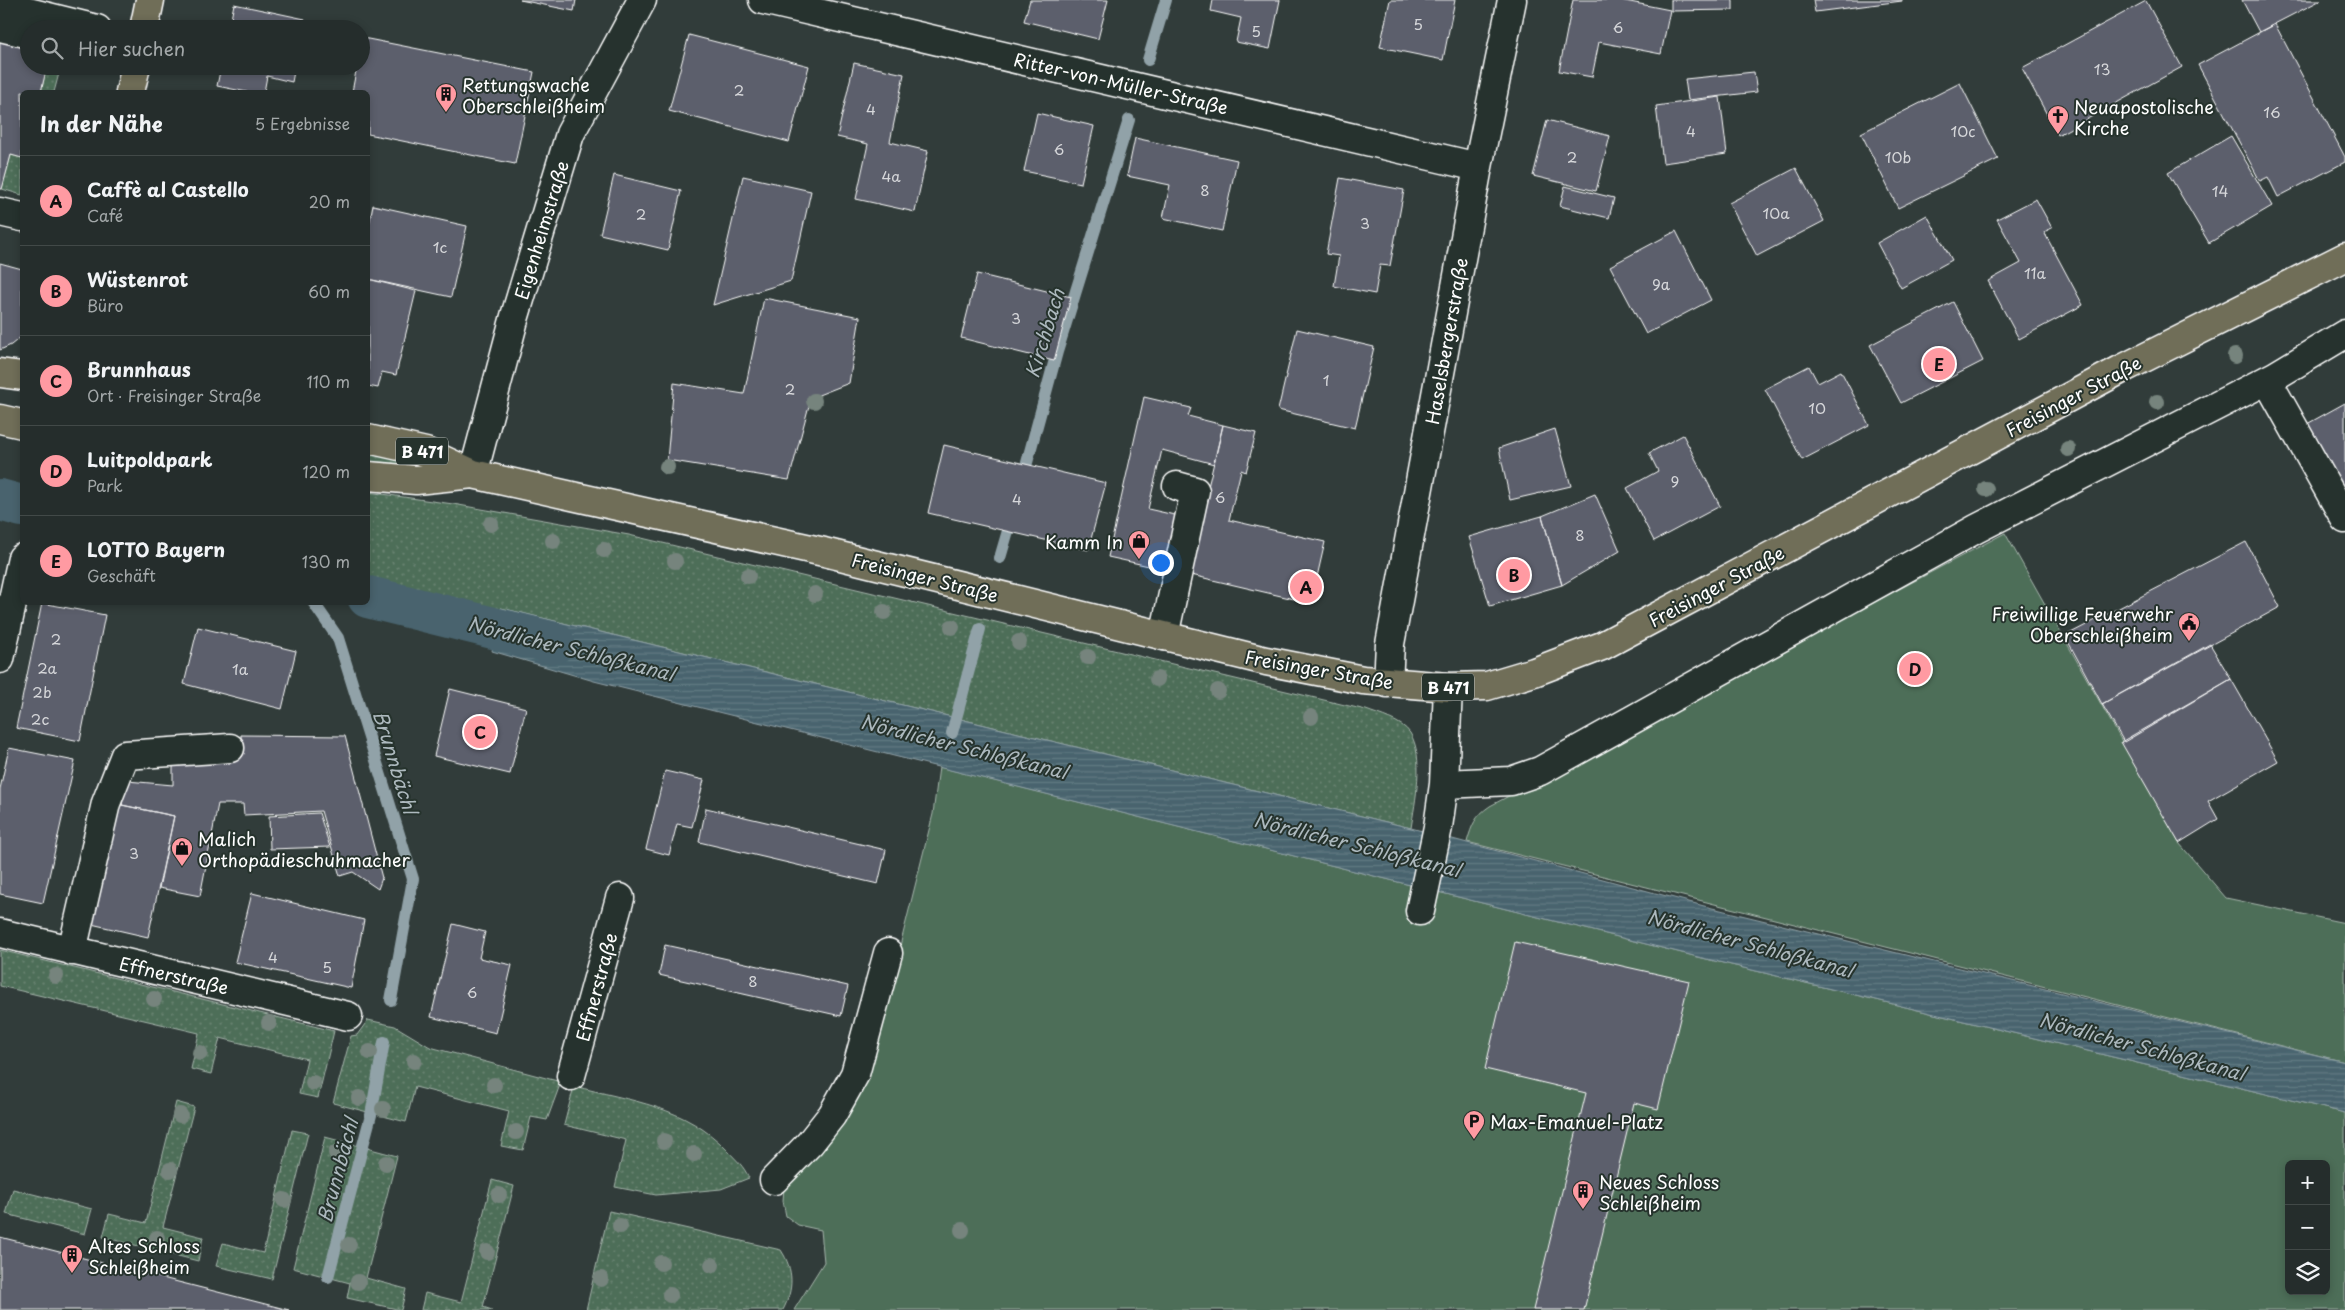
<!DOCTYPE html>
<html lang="de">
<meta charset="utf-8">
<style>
body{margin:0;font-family:"Playpen Sans",sans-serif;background:#2d3534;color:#f1f3f6}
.controls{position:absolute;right:15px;bottom:15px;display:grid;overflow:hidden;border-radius:8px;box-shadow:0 2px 8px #0003}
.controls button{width:45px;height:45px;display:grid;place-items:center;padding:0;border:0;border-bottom:1px solid #424948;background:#252d2c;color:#f1f3f6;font:25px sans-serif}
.you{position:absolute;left:1160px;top:562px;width:18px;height:18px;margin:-12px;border:4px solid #fff;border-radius:50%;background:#1a73e8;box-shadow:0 0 0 8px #1a73e833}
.badge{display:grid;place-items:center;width:32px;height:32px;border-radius:50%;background:#ff9aa2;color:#111;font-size:16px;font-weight:700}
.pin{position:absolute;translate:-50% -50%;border:2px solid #fff;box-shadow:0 1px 5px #0006}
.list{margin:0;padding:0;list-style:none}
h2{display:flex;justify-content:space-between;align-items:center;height:65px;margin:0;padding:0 20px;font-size:21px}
h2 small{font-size:16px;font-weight:400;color:#a3a8a9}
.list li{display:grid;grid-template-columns:32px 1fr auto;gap:15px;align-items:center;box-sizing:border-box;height:90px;padding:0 20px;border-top:1px solid #424948}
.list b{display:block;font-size:19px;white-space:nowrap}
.list p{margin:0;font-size:16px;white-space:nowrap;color:#a3a8a9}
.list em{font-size:16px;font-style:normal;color:#a3a8a9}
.icon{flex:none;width:28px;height:28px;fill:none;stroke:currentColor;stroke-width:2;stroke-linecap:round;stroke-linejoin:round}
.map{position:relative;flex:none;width:2345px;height:1310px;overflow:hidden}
.search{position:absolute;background:#252d2c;box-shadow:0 2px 8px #0003;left:20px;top:20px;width:350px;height:55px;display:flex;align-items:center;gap:12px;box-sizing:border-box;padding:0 18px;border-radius:28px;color:#a3a8a9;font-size:19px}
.panel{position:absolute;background:#252d2c;box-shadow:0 2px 8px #0003;left:20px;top:90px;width:350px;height:515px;border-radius:8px}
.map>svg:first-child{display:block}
</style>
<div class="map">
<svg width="2345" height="1310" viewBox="0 0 2345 1310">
<defs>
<pattern id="grass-dots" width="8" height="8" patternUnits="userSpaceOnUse" patternTransform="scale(1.25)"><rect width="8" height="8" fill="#4e6e59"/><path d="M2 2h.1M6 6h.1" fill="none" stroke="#698472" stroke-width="1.8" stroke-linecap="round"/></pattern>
<pattern id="water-rules" width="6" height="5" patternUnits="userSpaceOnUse" patternTransform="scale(1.25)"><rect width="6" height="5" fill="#48646e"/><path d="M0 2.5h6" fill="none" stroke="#637b84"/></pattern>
</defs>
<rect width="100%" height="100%" fill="#313c3a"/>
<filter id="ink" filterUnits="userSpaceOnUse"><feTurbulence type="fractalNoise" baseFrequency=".02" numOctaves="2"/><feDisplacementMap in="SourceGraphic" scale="10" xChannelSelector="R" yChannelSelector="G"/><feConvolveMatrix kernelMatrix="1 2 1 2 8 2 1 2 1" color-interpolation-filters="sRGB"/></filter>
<g filter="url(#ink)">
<path fill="url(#grass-dots)" stroke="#a6b6ac" d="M47 66H61L54 92H41Z
M11 155 22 158V195L2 189Z
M368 450 422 461 423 467 368 464Z
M368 492 453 504 629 535 1366 710C1379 715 1402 721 1410 733 1425 757 1415 802 1411 828L501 608 496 629 368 594Z
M0 950 334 1031 318 1098 299 1094 307 1059 220 1038 211 1074 191 1069 199 1033 0 986Z
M368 1020 395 1026 430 1047 561 1082 547 1120 531 1117 523 1150 501 1146 509 1111 415 1087 406 1122 333 1103 351 1036 357 1035Z
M574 1086C631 1101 686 1106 728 1151 738 1162 743 1165 749 1178L721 1189 656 1195 615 1187 626 1140 564 1125Z
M176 1102 194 1107 163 1227 203 1237 198 1261 103 1237 109 1214 146 1223Z
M292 1130 308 1133 272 1279 216 1266 223 1243 263 1253Z
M325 1137 397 1156 366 1278 406 1289 401 1310 347 1298 350 1283 293 1268Z
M492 1180 514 1186 483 1307 492 1310H421L425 1293 461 1302Z
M13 1189 92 1209 85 1234 6 1214Z
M609 1211 781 1250C794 1270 794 1289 783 1310H586Z"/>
<path fill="#4e6e59" stroke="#a6b6ac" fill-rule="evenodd" d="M2005 533 2179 843 2226 898 2345 923V1062L1467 842C1472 825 1475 816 1490 806Z
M939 767 1694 956 2345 1113V1310H794L824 1262 821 1230 798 1225 786 1216 783 1201 784 1187 824 1149 840 1125 873 1054 933 814ZM2289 1164H2326V1291H2289Z"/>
<path fill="url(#water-rules)" stroke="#91a2a8" d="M501 608 1411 828 1704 906 2345 1062V1113L1694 956 594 681 492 651Z"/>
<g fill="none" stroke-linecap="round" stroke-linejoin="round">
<path stroke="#91a2a8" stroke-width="12" d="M1148 60 1166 0
M1022 481 1057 352 1129 120
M1000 558 1012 517
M313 602 338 638 413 879 391 1000
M952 733 980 629
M328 1277 371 1115 384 1042"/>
<path stroke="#48646e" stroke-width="42" d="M0 500 22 506
M368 597 554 643"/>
</g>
<path fill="#5c5f6c" stroke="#fff" d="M520 0H576L574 11Z
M1030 0H1108L1098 39 1024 21Z
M1213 0H1280L1270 49 1236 42 1241 18 1211 11Z
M1390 0H1455L1443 60 1380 47Z
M1573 0H1620L1670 10 1661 54 1599 42 1592 77 1559 71Z
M1671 0H1733V10L1671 11Z
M1813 0H1902V1L1815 12Z
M2242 0H2321L2259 32Z
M2146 1 2182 67 2058 135 2022 68Z
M234 4 305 19 303 29H229Z
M2275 24 2345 157V162L2278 197 2268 177 2260 181 2198 65Z
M689 35 809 66 789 142 669 111Z
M0 37 29 44V66H47L41 92H22V158L11 155 2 189H0Z
M363 38 534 72 515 164 368 134V92H352L357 66H361Z
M854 63 904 74 890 142 928 151 915 212 856 199 868 144 837 137Z
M221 66H295L292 82 267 76 264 92H247L217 86Z
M1754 72 1757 92 1688 100 1685 79Z
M1960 83 1998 159 1898 208 1861 133Z
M1720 97 1727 154 1663 163 1656 106Z
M1037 113 1094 126 1081 183 1024 171Z
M1547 120 1610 136 1596 191 1533 176Z
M2231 136 2272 206 2209 243 2168 173Z
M1135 138 1237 160 1222 231 1163 218 1170 185 1127 176Z
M1796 168 1824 221 1757 256 1729 203Z
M614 175 681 191 668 250 600 234Z
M743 176 811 191 791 281 713 305Z
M1340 178 1404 190 1390 266 1380 265 1375 294 1334 286 1339 256 1326 254Z
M1565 186 1614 198 1609 218 1560 206Z
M2036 199 2052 228 2044 232 2083 305 2019 339 1988 281 2021 263 1997 219Z
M373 205 467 226 451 297 368 279V230Z
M1927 215 1952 260 1901 288 1877 243Z
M1676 231 1711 300 1646 334 1610 266Z
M0 263 22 269V336L11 345 0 350Z
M977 274 1071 297 1054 361 961 338Z
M368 279 416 291 396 375 382 372 378 388 368 386Z
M764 298 860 317 849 383 811 398 789 480 667 460 674 383 744 394Z
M1953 302 1983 361 1901 403 1870 345Z
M1297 329 1374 347 1355 428 1278 410Z
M1809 366 1818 383 1841 371 1869 425 1802 460 1765 389Z
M1144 397 1191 408 1188 416 1223 425 1214 464 1162 450 1148 509 1179 516 1167 570 1108 557Z
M2345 403V491L2307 424Z
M1223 425 1256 433 1246 472 1241 470 1229 520 1325 542 1311 603 1187 574Z
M1555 429 1571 486 1510 500 1499 448Z
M1683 435 1720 506 1654 541 1627 488 1658 471 1649 453Z
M944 445 1106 483 1088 550 928 513Z
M1595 494 1620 551 1562 585 1542 516Z
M1542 516 1562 585 1490 606 1469 537Z
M2246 542 2280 607 2102 704 2065 636Z
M42 603 105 615 80 741 16 728Z
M198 627 296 651 282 709 184 684Z
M2210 644 2231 679 2124 742 2102 704Z
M2231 679 2278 761 2208 801 2218 819 2179 843 2121 742Z
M450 689 526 708 510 774 434 756Z
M241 735 345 736 382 878 378 889 353 872 340 876 321 811 244 815 243 804H218L200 896 159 888 174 816 122 805 127 781 173 785V761L242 757Z
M9 748 75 761 43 903 0 894V789Z
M665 771 704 780 692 827 677 824 669 855 646 849Z
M112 803 174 816 148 937 87 923Z
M706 808 886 850 878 884 699 842Z
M319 813 330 847 270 849 269 816Z
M252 893 364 920 351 988 235 962Z
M453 924 485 932 479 958 512 965 496 1033 431 1017Z
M1515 942 1689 981 1658 1109 1634 1103 1584 1310H1533L1586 1093 1485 1069Z
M665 945 848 986 841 1016 659 975Z
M0 1237 289 1310H0Z"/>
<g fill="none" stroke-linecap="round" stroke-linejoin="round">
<g stroke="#fff" stroke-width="31">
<path id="minor" d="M763 0 1478 167
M0 5 97 29
M0 27 29 34
M0 212 22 217
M2267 380 2345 519
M473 474 515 316 570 134 642 0
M1164 636 1195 491 1177 486
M0 659 22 558
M1388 683 1390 644 1478 167 1512 0
M1444 784 1511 781 1540 771 1976 529 2275 376 2345 334
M1420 911 1438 827 1444 784 1448 687
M0 933 348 1016
M72 951 106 803 125 755 230 748
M571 1076 620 898
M774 1180 810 1143 832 1115 855 1074 888 953"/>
</g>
<g stroke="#fff" stroke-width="31">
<path id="major" d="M144 29 150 0
M130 92 136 66
M0 373 22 376
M0 419 22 424
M368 439 426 452 473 474 824 552 1266 661 1363 680 1448 687 1487 686 1534 672 1602 646 2120 370 2345 257
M368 476 416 480 473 474"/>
</g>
<use href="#minor" stroke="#26332d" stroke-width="28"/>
<use href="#major" stroke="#706e59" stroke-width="28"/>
</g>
<g fill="#76847d">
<circle cx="2235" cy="356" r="8"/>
<circle cx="814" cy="401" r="8"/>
<circle cx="2157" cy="402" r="8"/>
<circle cx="2068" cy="449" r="8"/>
<circle cx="667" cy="467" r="8"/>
<circle cx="1986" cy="489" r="8"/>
<circle cx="491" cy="524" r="8"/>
<circle cx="553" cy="541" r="8"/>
<circle cx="604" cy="550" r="8"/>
<circle cx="675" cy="561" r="8"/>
<circle cx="748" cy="576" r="8"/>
<circle cx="815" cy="594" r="8"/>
<circle cx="884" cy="612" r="8"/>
<circle cx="952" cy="627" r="8"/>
<circle cx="1019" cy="642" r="8"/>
<circle cx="1088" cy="657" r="8"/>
<circle cx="1157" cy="679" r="8"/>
<circle cx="1218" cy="691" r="8"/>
<circle cx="1311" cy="717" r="8"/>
<circle cx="56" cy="976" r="8"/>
<circle cx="154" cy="999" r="8"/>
<circle cx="269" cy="1023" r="8"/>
<circle cx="370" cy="1052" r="8"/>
<circle cx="200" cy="1053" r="8"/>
<circle cx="414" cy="1061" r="8"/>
<circle cx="313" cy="1083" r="8"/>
<circle cx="494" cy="1085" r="8"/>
<circle cx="359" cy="1098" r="8"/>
<circle cx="383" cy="1109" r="8"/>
<circle cx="180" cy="1115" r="8"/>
<circle cx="516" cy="1132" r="8"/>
<circle cx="664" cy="1141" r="8"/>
<circle cx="336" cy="1153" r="8"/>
<circle cx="694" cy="1154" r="8"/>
<circle cx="386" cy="1163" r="8"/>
<circle cx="170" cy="1170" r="8"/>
<circle cx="499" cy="1195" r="8"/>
<circle cx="284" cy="1200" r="8"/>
<circle cx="329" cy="1208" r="8"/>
<circle cx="620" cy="1226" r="8"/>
<circle cx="962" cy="1230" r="8"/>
<circle cx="157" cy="1238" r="8"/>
<circle cx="349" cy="1245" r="8"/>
<circle cx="487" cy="1252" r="8"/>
<circle cx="661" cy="1263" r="8"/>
<circle cx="712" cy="1265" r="8"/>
<circle cx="601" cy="1279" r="8"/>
<circle cx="358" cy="1282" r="8"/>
<circle cx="670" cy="1295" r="8"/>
</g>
</g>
<defs>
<g id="building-pin" transform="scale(1.125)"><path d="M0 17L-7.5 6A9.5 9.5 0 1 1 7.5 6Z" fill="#ff9aa2" stroke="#26332d"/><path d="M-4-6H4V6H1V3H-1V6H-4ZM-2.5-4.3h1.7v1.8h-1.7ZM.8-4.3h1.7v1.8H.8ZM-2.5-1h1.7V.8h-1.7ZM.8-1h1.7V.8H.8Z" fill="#111"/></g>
<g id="church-pin" transform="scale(1.125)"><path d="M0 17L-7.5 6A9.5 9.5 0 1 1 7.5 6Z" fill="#ff9aa2" stroke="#26332d"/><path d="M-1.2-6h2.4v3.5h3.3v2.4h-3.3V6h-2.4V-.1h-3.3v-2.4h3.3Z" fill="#111"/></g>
<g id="shop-pin" transform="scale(1.125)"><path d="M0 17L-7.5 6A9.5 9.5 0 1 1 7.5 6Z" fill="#ff9aa2" stroke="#26332d"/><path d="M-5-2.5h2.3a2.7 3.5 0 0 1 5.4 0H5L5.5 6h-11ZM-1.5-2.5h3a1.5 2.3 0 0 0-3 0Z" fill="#111"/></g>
<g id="civic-pin" transform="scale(1.125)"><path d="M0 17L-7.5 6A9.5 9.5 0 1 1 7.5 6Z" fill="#ff9aa2" stroke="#26332d"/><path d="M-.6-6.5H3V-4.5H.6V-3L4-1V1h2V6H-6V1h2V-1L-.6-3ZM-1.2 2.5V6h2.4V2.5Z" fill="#111"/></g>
<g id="parking-pin" transform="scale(1.125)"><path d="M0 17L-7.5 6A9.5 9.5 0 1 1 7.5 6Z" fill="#ff9aa2" stroke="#26332d"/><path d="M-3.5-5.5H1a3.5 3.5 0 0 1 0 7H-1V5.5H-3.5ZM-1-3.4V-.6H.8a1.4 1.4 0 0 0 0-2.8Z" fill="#111"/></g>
</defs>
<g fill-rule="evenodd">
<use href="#building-pin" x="446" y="94"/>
<use href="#church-pin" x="2058" y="116"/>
<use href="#shop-pin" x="1139" y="541"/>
<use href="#civic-pin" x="2189" y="623"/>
<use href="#shop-pin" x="182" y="848"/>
<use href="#parking-pin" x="1474" y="1121"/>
<use href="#building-pin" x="1583" y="1191"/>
<use href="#building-pin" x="72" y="1255"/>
</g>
<g text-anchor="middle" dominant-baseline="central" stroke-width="4" stroke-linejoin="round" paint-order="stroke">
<g font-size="15" fill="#d6d7da">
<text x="1418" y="23">5</text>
<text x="1618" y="26">6</text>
<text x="1256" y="30">5</text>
<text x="2102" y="68">13</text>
<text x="739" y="89">2</text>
<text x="871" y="108">4</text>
<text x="2272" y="111">16</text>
<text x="1691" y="130">4</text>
<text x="1963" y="130">10c</text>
<text x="1059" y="148">6</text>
<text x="1572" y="156">2</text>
<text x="1898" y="156">10b</text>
<text x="891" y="175">4a</text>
<text x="1205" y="189">8</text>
<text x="2220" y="190">14</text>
<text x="1776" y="212">10a</text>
<text x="641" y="213">2</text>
<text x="1365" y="222">3</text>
<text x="440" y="246">1c</text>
<text x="2035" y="272">11a</text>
<text x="1661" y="283">9a</text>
<text x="1016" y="317">3</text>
<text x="1326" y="379">1</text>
<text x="790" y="388">2</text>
<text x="1817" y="407">10</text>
<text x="1675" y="480">9</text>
<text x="1220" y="496">6</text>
<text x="1017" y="498">4</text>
<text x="1580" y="534">8</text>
<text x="56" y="638">2</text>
<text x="47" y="667">2a</text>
<text x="240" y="668">1a</text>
<text x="42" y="691">2b</text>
<text x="40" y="718">2c</text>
<text x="134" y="852">3</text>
<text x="273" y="956">4</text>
<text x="327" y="966">5</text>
<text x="753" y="980">8</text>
<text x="472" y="991">6</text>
</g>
<g fill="#26332d" stroke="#bec2c0" stroke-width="1">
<rect x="396" y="437.5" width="52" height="27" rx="4"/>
<rect x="1422" y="673.5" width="52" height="27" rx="4"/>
</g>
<g font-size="16" font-weight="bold" fill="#fff">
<text x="422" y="451">B 471</text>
<text x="1448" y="687">B 471</text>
</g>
<g font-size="18" fill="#fff" stroke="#26332d">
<text transform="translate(1121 83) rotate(13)">Ritter-von-Müller-Straße</text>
<text transform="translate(541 230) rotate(-73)">Eigenheimstraße</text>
<text transform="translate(1446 341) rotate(-80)">Haselsbergerstraße</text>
<text transform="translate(2073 396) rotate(-28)">Freisinger Straße</text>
<text transform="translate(925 577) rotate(14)">Freisinger Straße</text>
<text transform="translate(1716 586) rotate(-28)">Freisinger Straße</text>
<text transform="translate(1319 669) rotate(10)">Freisinger Straße</text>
<text transform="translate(174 975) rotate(13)">Effnerstraße</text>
<text transform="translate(596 987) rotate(-75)">Effnerstraße</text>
</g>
<g font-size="18" fill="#fff" stroke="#26332d" text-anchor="start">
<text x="462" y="84">Rettungswache<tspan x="462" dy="21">Oberschleißheim</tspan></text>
<text x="2074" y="106">Neuapostolische<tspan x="2074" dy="21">Kirche</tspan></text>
<text x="1123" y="541" text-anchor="end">Kamm In</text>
<text x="2173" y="613" text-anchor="end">Freiwillige Feuerwehr<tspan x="2173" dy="21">Oberschleißheim</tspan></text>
<text x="198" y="838">Malich<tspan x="198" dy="21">Orthopädieschuhmacher</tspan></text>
<text x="1490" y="1121">Max-Emanuel-Platz</text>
<text x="1599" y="1181">Neues Schloss<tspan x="1599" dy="21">Schleißheim</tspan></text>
<text x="88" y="1245">Altes Schloss<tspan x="88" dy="21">Schleißheim</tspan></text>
</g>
<g font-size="19" font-style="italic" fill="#adb9be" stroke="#26332d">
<text transform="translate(1044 333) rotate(-73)">Kirchbach</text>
<text transform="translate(571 648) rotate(14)">Nördlicher Schloßkanal</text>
<text transform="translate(964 746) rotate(14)">Nördlicher Schloßkanal</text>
<text transform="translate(396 762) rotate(73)">Brunnbächl</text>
<text transform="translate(1357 844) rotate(14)">Nördlicher Schloßkanal</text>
<text transform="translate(1750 943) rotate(15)">Nördlicher Schloßkanal</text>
<text transform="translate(2142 1046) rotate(15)">Nördlicher Schloßkanal</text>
<text transform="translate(337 1170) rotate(-75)">Brunnbächl</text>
</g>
</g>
</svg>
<div class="controls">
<button>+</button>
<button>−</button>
<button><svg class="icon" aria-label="layers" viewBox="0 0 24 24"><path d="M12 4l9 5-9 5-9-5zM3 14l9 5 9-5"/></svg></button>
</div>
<div class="you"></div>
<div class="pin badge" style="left:1306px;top:587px">A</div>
<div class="pin badge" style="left:1514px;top:575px">B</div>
<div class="pin badge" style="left:480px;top:732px">C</div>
<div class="pin badge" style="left:1915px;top:669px">D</div>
<div class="pin badge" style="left:1939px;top:364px">E</div>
<div class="search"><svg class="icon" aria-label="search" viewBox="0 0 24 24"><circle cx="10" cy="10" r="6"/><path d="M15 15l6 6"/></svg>Hier suchen</div>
<section class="panel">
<h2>In der Nähe<small>5 Ergebnisse</small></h2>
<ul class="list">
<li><span class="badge">A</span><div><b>Caffè al Castello</b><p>Café</p></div><em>20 m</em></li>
<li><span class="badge">B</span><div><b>Wüstenrot</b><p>Büro</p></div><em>60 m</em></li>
<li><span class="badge">C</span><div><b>Brunnhaus</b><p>Ort · Freisinger Straße</p></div><em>110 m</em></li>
<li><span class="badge">D</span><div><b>Luitpoldpark</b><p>Park</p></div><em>120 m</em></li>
<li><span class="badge">E</span><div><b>LOTTO Bayern</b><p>Geschäft</p></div><em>130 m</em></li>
</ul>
</section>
</div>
